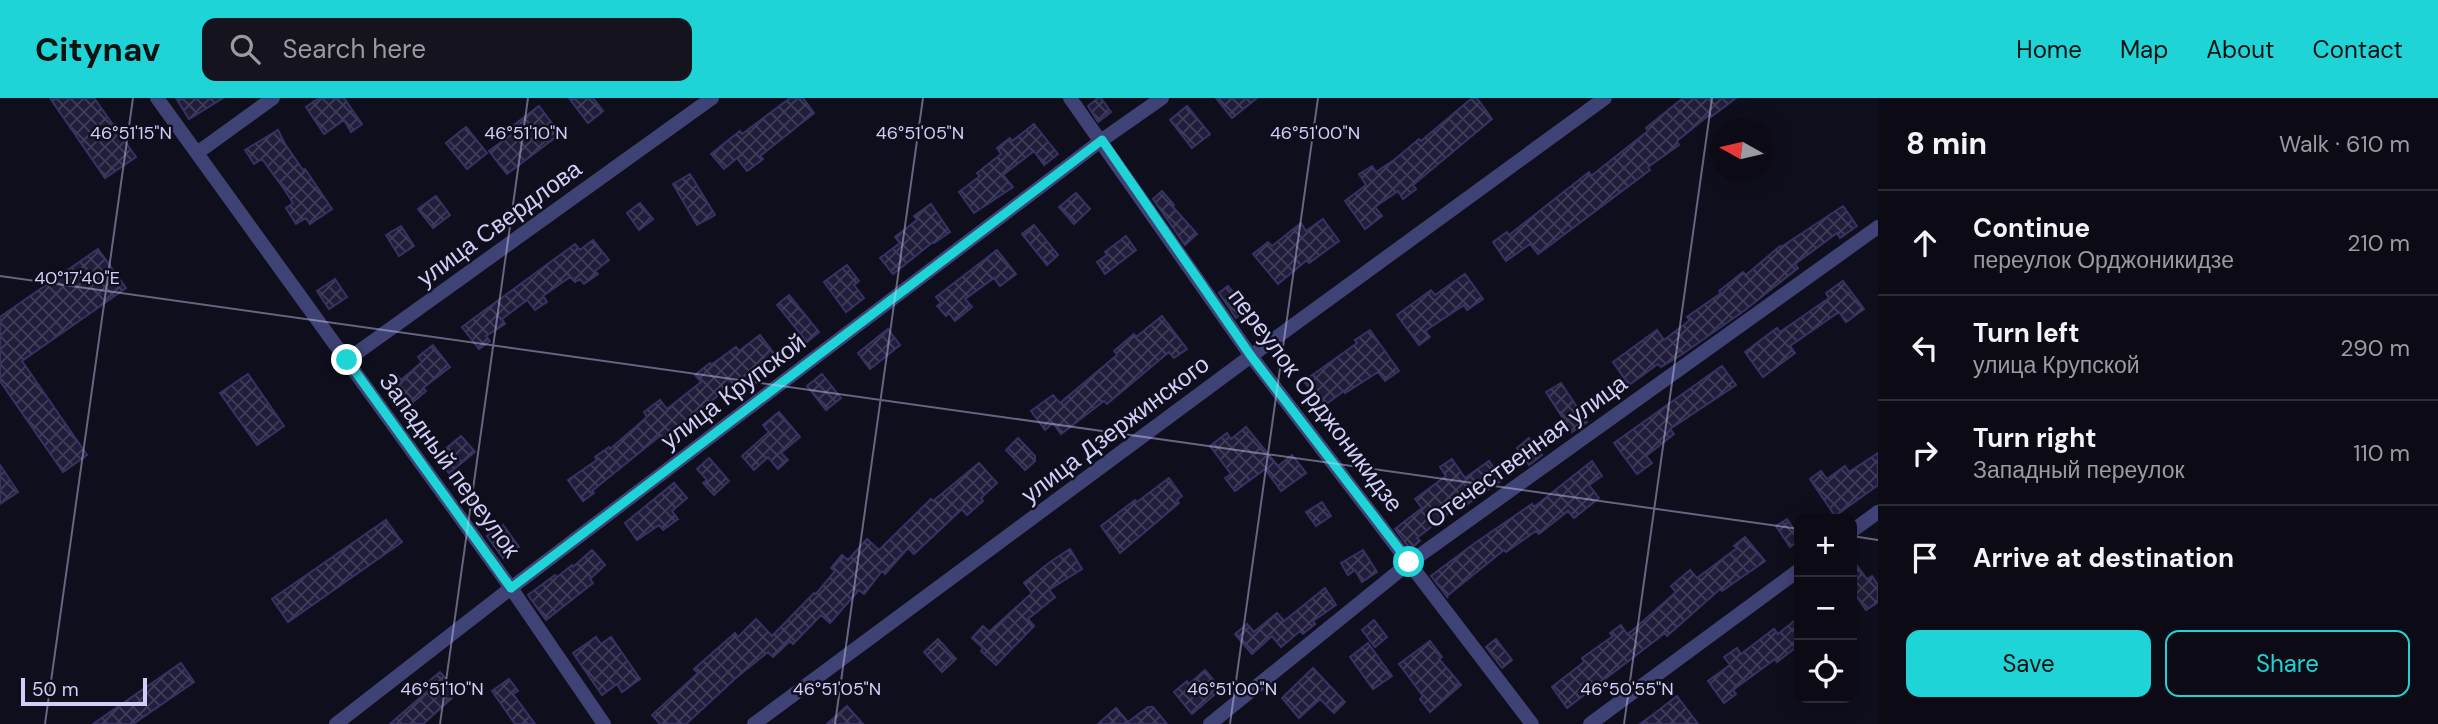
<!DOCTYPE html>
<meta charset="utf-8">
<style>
body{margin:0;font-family:"DM Sans",sans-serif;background:#14131e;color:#f1f3f6}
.controls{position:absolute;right:21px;bottom:21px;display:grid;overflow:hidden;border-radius:14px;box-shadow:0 4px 18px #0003}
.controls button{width:63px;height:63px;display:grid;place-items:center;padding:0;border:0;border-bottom:2px solid #2b2b34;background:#0b0a15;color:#f1f3f6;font:35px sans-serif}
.compass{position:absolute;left:1710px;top:21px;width:63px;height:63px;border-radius:50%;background:#0b0a15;box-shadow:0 4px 18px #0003;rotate:278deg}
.scale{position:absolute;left:21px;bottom:18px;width:126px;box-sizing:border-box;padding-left:7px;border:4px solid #d0cff8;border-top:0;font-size:19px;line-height:24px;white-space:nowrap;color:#d0cff8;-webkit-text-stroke:5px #0f0e1c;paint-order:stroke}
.stop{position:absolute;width:21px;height:21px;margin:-16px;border:5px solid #1ed4d6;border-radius:50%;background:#fff}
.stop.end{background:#1ed4d6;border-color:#fff;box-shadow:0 2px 7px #0008}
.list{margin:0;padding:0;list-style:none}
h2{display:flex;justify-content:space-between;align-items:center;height:91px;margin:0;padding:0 28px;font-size:30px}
h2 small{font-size:23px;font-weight:400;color:#9a9aa0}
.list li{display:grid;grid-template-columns:46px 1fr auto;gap:21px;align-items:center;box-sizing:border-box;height:105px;padding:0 28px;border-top:2px solid #2b2b34}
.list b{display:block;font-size:26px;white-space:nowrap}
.list p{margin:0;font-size:23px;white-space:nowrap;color:#9a9aa0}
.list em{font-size:23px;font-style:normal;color:#9a9aa0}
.actions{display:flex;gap:14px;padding:21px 28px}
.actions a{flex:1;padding:16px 0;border:2px solid #1ed4d6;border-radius:14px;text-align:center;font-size:24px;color:#1ed4d6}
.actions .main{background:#1ed4d6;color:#111}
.icon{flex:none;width:38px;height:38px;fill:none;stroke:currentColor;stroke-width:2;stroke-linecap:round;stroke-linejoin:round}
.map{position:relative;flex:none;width:1878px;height:626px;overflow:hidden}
header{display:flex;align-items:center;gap:42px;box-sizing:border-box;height:98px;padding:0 35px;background:#1ed4d6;color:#111}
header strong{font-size:33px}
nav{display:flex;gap:38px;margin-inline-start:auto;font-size:24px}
.search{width:490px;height:63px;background:#14131e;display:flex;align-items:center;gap:18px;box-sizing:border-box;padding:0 24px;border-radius:14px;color:#9a9aa0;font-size:26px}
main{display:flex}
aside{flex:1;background:#0b0a15}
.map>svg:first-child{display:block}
</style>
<header>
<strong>Citynav</strong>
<div class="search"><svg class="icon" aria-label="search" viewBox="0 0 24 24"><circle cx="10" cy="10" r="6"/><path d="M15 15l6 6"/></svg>Search here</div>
<nav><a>Home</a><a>Map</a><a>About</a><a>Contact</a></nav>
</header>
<main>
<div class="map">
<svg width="1878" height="626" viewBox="0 0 1878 626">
<defs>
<pattern id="building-cross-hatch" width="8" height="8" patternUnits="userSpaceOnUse" patternTransform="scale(1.75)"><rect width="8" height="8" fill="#201d3a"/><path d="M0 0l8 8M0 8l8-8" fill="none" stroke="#3f3d57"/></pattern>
</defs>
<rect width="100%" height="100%" fill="#0f0e1c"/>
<path fill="url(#building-cross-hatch)" stroke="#373263" stroke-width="2" d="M50 0H94L136 59 105 80Z
M176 0H223L189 21Z
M319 0H344L362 26 351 34 344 22 324 36 306 9Z
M569 0H593L603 13 588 25Z
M790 0H803L814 15 760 58 763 61 747 73 737 60 724 71 711 56 740 33 742 36Z
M1098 0H1101L1111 14 1098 24 1088 8Z
M1216 0H1257L1232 20Z
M1472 0H1477L1492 21 1413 87 1416 91 1403 101 1398 93 1375 109 1382 118 1365 131 1345 103 1366 87 1359 76 1372 68 1376 74 1394 62 1419 41 1421 43Z
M1683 0H1736L1711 19 1709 17 1677 43 1679 47 1648 69 1650 72 1538 156 1530 146 1506 163 1493 144 1507 134 1509 137 1589 74 1591 78 1648 33 1646 30Z
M539 8 560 36 507 76 489 53 518 32 514 27Z
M1187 8 1210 36 1192 50 1170 22Z
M1034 26 1058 56 1044 67 1034 53 1003 77 1013 89 974 115 959 94 980 78 977 75 1001 56 997 50 1010 40 1012 43Z
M466 29 487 55 467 71 446 45Z
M278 32 285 46 303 72 305 71 332 111 310 126 306 120 296 126 286 110 293 105 284 91 262 61 254 66 245 52Z
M690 76 715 117 697 127 673 86Z
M1162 93 1174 107 1173 109 1197 136 1185 147 1153 101Z
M1076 95 1090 111 1074 126 1059 109Z
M436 98 450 117 433 130 418 111Z
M640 105 653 121 639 132 627 115Z
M931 106 950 134 934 145 933 144 893 176 880 160 900 145 895 139 917 122 914 118Z
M1843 108 1857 128 1840 140 1837 135 1795 166 1798 170 1745 212 1681 257 1661 269 1658 266 1629 287 1613 264 1657 232 1664 242 1690 222 1687 219 1721 195 1719 193 1743 174 1746 177 1780 148 1781 149Z
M1323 121 1339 143 1309 165 1307 162 1278 186 1253 156 1268 144 1272 148 1301 125 1306 133Z
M1034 127 1058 157 1047 167 1022 136Z
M401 128 414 148 399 158 386 137Z
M1126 138 1136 152 1105 176 1097 164 1107 157 1105 154Z
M593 142 609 162 595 173 598 176 584 186 580 181 575 184 570 179 543 198 547 204 535 212 527 202 502 221 505 226 486 238 490 243 479 251 462 229 575 146 580 152Z
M98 151 126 190 22 263 87 357 63 374 0 283V219Z
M997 152 1016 176 1000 188 994 180 965 201 972 209 955 223 949 215 946 218 937 208 941 205 936 199Z
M847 167 859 183 854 187 864 200 846 214 824 184Z
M1465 176 1483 201 1467 212 1464 207 1425 233 1430 239 1419 247 1397 217 1431 192 1435 197Z
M335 181 347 199 329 211 317 193Z
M1843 183 1864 211 1846 224 1839 214 1790 248 1795 255 1763 279 1745 254 1777 230 1780 234 1829 200 1826 195Z
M1228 188 1247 211 1236 220 1219 195Z
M789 197 819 234 807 244 777 207Z
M1162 218 1187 251 1174 260 1169 254 1107 306 1104 303 1061 336 1053 325 1045 332 1031 313 1053 297 1060 305 1117 257 1114 253 1134 236 1136 239Z
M888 231 900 247 870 271 858 255Z
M1370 232 1399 273 1385 283 1378 274 1345 295 1344 293 1322 309 1304 283 1357 245 1355 242Z
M760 237 776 258 739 289 736 284 715 300 680 328 682 330 665 343 661 337 592 393 594 395 583 403 568 382 597 362 595 359 609 349 610 351 647 319 644 314 660 302 667 311 701 284 695 277 710 265 711 267 736 249 739 253Z
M433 247 450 269 423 290 426 293 405 311 383 286 395 275 401 282 422 264 418 259Z
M1722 268 1736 287 1670 331 1674 336 1646 358 1652 365 1637 376 1614 345Z
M248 276 284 328 257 347 220 295Z
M822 276 841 300 826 312 807 288Z
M1561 285 1587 324 1572 334 1546 294Z
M779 314 800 339 781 355 788 362 778 371 768 359 754 372 742 358 769 334 763 327Z
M1246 329 1278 368 1292 357 1306 375 1281 393 1265 371 1235 393 1225 380 1231 376 1210 348 1227 335 1231 341Z
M461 338 475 354 449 375 436 359Z
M1018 340 1035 358V363L1025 372 1006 352Z
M1529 340 1542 357 1529 367 1517 350Z
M1878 355V387L1835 418 1810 381 1821 373 1827 381 1845 368 1849 374Z
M709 360 729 383 714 397 703 385 707 382 697 371Z
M1452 361 1465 380 1489 363 1502 382 1466 407 1464 403 1417 440 1420 443 1410 451 1395 431 1422 410 1415 401 1446 378 1440 369Z
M1592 363 1602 378 1589 387 1599 400 1574 420 1568 413 1539 436 1536 433 1506 454 1504 452 1447 498 1448 500 1431 478 1475 445 1532 406 1534 409Z
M979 365 997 385 981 400 983 403 967 417 962 411 914 456 908 450 885 476 882 473 864 496 859 492 830 525 821 517 793 546 790 543 773 559 768 554 737 579 686 626H660L652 617 698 575 694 571 735 535 738 539 756 521 772 538 814 495 816 496 835 473 831 470 842 457 848 462 867 441 879 452 931 401 933 403Z
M0 367 18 394 0 406Z
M1169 380 1182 398 1177 402 1179 405 1120 455 1101 428 1135 402 1137 404Z
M674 385 687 400 672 413 678 421 663 432 659 427 637 442 625 425Z
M1322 404 1331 418 1316 428 1306 414Z
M1787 421 1799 439V442L1790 449 1776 428Z
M386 422 402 444 288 524 272 501Z
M503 427 519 449 503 460 487 438Z
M1745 439 1765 463 1722 493 1720 491 1667 538 1665 535 1567 610 1552 589 1584 564 1582 560 1613 538 1610 535 1621 527 1627 536 1633 532 1676 494 1671 488 1690 472 1697 480 1737 450 1734 448Z
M1070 451 1082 471 1049 492 1055 499 1028 521 1034 528 996 567 981 553 983 550 972 540 983 528 989 534 1032 495 1024 485 1050 464Z
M592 452 605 467 590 481 593 485 546 522 528 497 555 477 557 479 572 467 573 469Z
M1363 452 1377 474 1362 484 1355 472 1348 477 1341 465Z
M1852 461 1867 481 1872 478 1878 487V504L1866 512 1857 499 1852 503Z
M1325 490 1336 507 1313 523 1315 526 1303 536 1300 533 1281 549 1272 538 1252 556 1235 536 1247 526 1254 534 1277 515 1284 523Z
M1799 519V547L1777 564 1775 561 1733 592 1736 596 1724 605 1708 583 1730 567 1724 559 1737 550 1741 556 1774 531 1778 536Z
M1374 522 1387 539 1375 549 1362 532Z
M596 539 601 546 611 539 640 581 622 594 617 586 602 597 573 555Z
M938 541 956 561 942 574 924 554Z
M1496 541 1512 562 1502 570 1486 549Z
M1430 543 1442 559 1439 561 1461 587 1430 614 1420 601 1423 598 1399 566Z
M1368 545 1392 578 1373 591 1350 559Z
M181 565 194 584 133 626H93Z
M1313 570 1345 604 1334 615 1320 601 1299 620 1282 600Z
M1205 572 1221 591 1192 616 1174 594 1187 583 1189 586Z
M440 574 456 593 451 598 452 600 423 626H390L431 590 427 585Z
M509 581 518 593 513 596 535 626H515L492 593Z
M1677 598 1698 626H1640L1659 612Z
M847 608 863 626H827Z
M1148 609H1153L1167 626H1098L1116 610 1128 624Z"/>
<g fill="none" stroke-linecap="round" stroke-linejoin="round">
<path stroke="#3f4274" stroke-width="14" d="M157 0 511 490 604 626
M1070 0 1251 258 1532 626
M197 55 273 0
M347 262 712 0
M1852 433 1878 414
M336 626 511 490 1102 42 1162 0
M754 626 1251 258 1605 0
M1210 626 1409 465 1878 129
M1590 626 1799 472"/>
</g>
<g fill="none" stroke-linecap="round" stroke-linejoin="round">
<path stroke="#1ed4d6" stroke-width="9" d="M347 262 511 490 1102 42 1251 258 1409 464"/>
</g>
<path fill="none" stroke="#d0cff8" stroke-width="2" stroke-opacity="0.45" d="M0 178 1799 431M1852 438 1878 442M45 626 133 0M440 626 528 0M835 626 923 0M1230 626 1318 0M1624 626 1712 0"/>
<g text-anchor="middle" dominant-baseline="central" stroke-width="5" stroke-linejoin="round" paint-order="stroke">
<g font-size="24" fill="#d0cff8" stroke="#0f0e1c">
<text transform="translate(499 125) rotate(-36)">улица Свердлова</text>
<text transform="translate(733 293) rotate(-37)">улица Крупской</text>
<text transform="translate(1316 302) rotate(53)">переулок Орджоникидзе</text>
<text transform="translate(1115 331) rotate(-37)">улица Дзержинского</text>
<text transform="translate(1526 353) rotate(-36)">Отечественная улица</text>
<text transform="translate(450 367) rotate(54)">Западный переулок</text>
</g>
</g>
<g font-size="18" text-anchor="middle" fill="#d0cff8" stroke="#0f0e1c" stroke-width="5" stroke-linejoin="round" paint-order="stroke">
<text x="131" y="41">46°51'15"N</text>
<text x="526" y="41">46°51'10"N</text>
<text x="920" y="41">46°51'05"N</text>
<text x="1315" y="41">46°51'00"N</text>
<text x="77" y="186">40°17'40"E</text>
<text x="442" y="597">46°51'10"N</text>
<text x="837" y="597">46°51'05"N</text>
<text x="1232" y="597">46°51'00"N</text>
<text x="1627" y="597">46°50'55"N</text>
</g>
</svg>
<div class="controls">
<button>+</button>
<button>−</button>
<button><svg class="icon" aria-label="locate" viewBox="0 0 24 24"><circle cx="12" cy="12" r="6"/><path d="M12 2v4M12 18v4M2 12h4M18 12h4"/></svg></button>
</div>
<svg class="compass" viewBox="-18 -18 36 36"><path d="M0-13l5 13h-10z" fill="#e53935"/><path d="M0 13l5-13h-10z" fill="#9a9aa0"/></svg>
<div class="scale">50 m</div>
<div class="stop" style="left:1409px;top:464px"></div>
<div class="stop end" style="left:347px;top:262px"></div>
</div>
<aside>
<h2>8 min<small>Walk · 610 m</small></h2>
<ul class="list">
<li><svg class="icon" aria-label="ahead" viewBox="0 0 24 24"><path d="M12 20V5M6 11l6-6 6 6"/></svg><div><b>Continue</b><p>переулок Орджоникидзе</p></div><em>210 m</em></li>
<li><svg class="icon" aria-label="left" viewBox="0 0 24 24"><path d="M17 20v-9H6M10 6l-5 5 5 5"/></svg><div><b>Turn left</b><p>улица Крупской</p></div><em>290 m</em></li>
<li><svg class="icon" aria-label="right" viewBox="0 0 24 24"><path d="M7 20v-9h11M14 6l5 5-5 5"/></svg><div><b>Turn right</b><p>Западный переулок</p></div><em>110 m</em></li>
<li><svg class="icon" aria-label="arrive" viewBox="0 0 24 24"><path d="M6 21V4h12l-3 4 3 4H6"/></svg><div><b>Arrive at destination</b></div></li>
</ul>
<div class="actions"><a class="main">Save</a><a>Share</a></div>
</aside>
</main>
